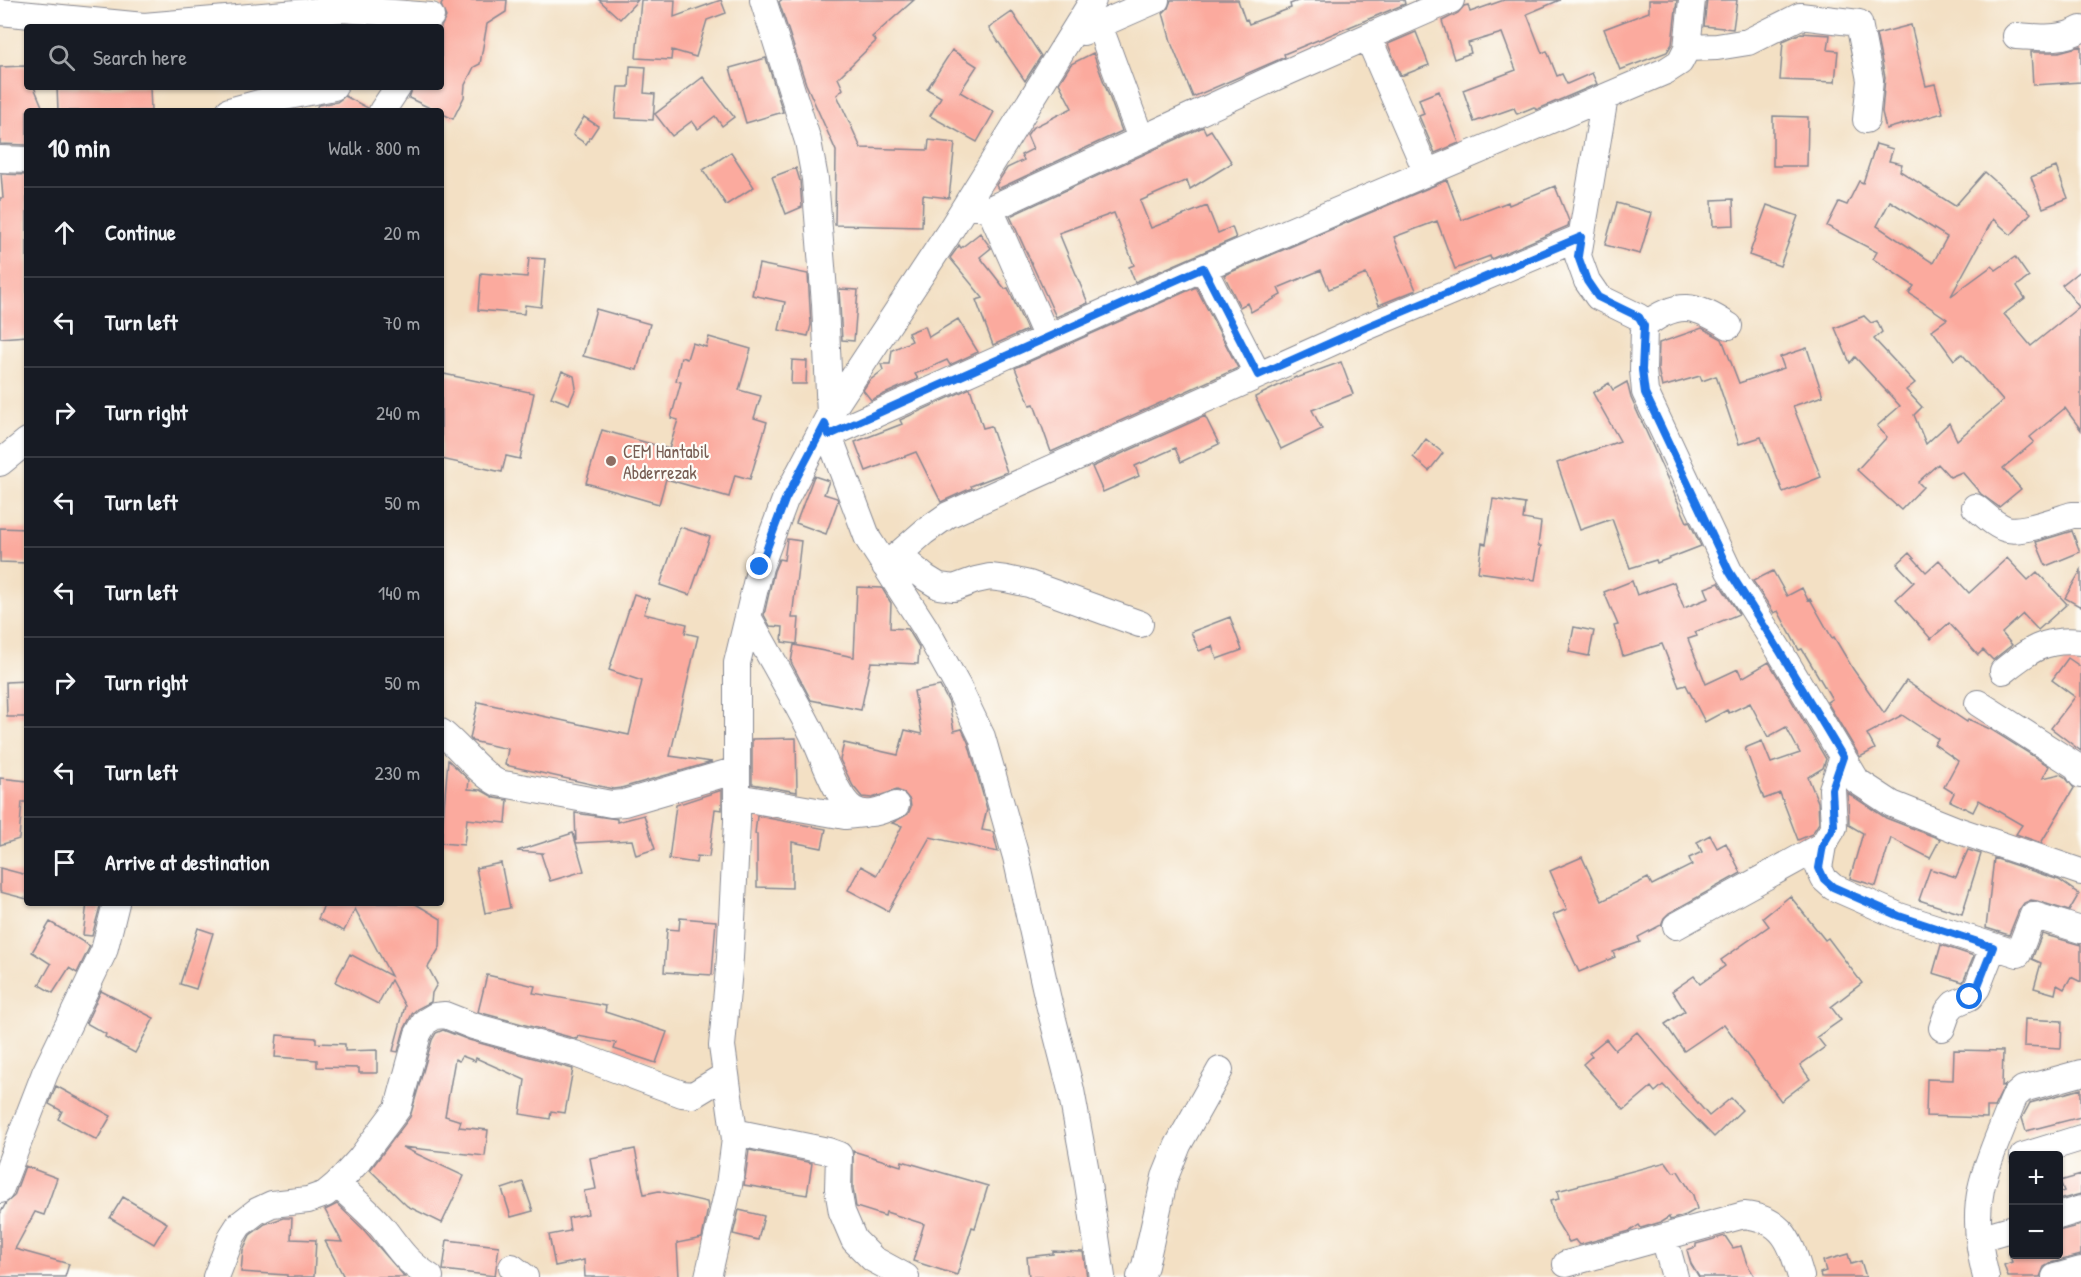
<!DOCTYPE html>
<meta charset="utf-8">
<style>
body{margin:0;font-family:"Patrick Hand",sans-serif;background:#242831;color:#f1f3f6}
.controls{position:absolute;right:18px;bottom:18px;display:grid;overflow:hidden;border-radius:6px;box-shadow:0 2px 4px #0004}
.controls button{width:54px;height:54px;display:grid;place-items:center;padding:0;border:0;border-bottom:2px solid #363941;background:#171b24;color:#f1f3f6;font:30px sans-serif}
.stop{position:absolute;width:18px;height:18px;margin:-14px;border:4px solid #1a73e8;border-radius:50%;background:#fff}
.stop.end{background:#1a73e8;border-color:#fff;box-shadow:0 2px 6px #0008}
.list{margin:0;padding:0;list-style:none}
h2{display:flex;justify-content:space-between;align-items:center;height:78px;margin:0;padding:0 24px;font-size:26px}
h2 small{font-size:20px;font-weight:400;color:#9ea1a6}
.list li{display:grid;grid-template-columns:39px 1fr auto;gap:18px;align-items:center;box-sizing:border-box;height:90px;padding:0 24px;border-top:2px solid #363941}
.list b{display:block;font-size:22px;white-space:nowrap}
.list em{font-size:20px;font-style:normal;color:#9ea1a6}
.icon{flex:none;width:33px;height:33px;fill:none;stroke:currentColor;stroke-width:2;stroke-linecap:round;stroke-linejoin:round}
.map{position:relative;flex:none;width:2081px;height:1277px;overflow:hidden}
.search{position:absolute;background:#171b24;box-shadow:0 2px 4px #0004;left:24px;top:24px;width:420px;height:66px;display:flex;align-items:center;gap:15px;box-sizing:border-box;padding:0 21px;border-radius:6px;color:#9ea1a6;font-size:22px}
.panel{position:absolute;background:#171b24;box-shadow:0 2px 4px #0004;left:24px;top:108px;width:420px;height:798px;border-radius:6px}
.map>svg:first-child{display:block}
</style>
<div class="map">
<svg width="2081" height="1277" viewBox="0 0 2081 1277">
<rect width="100%" height="100%" fill="#fdfcf7"/>
<filter id="ink" filterUnits="userSpaceOnUse"><feTurbulence type="fractalNoise" baseFrequency=".0167" numOctaves="2"/><feDisplacementMap in="SourceGraphic" scale="12" xChannelSelector="R" yChannelSelector="G"/><feConvolveMatrix kernelMatrix="1 2 1 2 8 2 1 2 1" color-interpolation-filters="sRGB"/></filter>
<filter id="wash" filterUnits="userSpaceOnUse"><feTurbulence type="fractalNoise" baseFrequency=".008" numOctaves="4" result="noise"/><feDisplacementMap in="SourceGraphic" scale="24" xChannelSelector="R" yChannelSelector="G"/><feGaussianBlur stdDeviation="1.35" result="paint"/><feColorMatrix in="noise" values="0 0 0 0 0 0 0 0 0 0 0 0 0 0 0 0 0 1.4 0 .05"/><feComposite in="paint" operator="in"/></filter>
<g filter="url(#wash)">
<rect width="100%" height="100%" fill="#f3e0c4"/>
<g id="blocks">
<path fill="#fbaa9e" fill-rule="evenodd" d="M444 0H507L506 12 487 24 480 64 474 67 465 85 464 97 453 119 441 113V111H436L409 98 413 87H441V27L446 17 441 5Z
M599 0H638L620 19Z
M641 0H675L674 17 721 0 726 13 707 20 696 57 672 50 671 60 636 58Z
M781 0H914L872 37 876 41 838 78 843 89 837 95 861 148 928 150 929 140 955 143 949 198 923 195 922 227 835 225 836 151 806 84 779 2Z
M1171 0H1238L1245 20 1247 19 1249 24 1291 8 1290 4 1300 0H1404L1405 4 1284 54 1285 57 1193 97 1172 45 1163 13 1168 8Z
M1504 0H1560L1527 14 1542 53 1547 51 1557 76 1562 74 1567 84 1592 73 1597 84 1536 110 1534 107 1517 114 1514 108 1474 122 1463 90 1516 70 1502 33 1468 43 1471 53 1454 59 1442 21 1458 13 1464 6 1468 5 1470 12Z
M1649 0H1677L1672 44 1667 52 1620 70 1604 29 1649 12Z
M1707 0H1737L1733 29 1704 26Z
M1012 12 1041 56 1025 81 989 28Z
M1911 25 1926 86 1935 84 1943 113 1886 129 1882 112 1885 77 1876 34Z
M1416 32 1429 65 1401 76 1388 44Z
M1801 33 1830 35 1828 50 1838 51 1835 82 1780 80 1783 41Z
M2081 46V82L2033 85 2031 52H2059Z
M952 50 977 66 960 92 994 112 977 142 930 116 941 97 927 89Z
M1093 53 1122 131 998 189 996 185 1007 168 1024 160 1021 155 1033 149 1027 135 1032 128 1072 108 1059 83 1071 64Z
M766 58 783 112 746 123 730 68Z
M25 66 27 71V87H34L44 111H27V145L0 144V67Z
M630 66 646 67 644 93 655 94 653 120 615 118 618 87H629Z
M703 77 734 117 722 126 715 116 698 129 692 121 672 136 655 114Z
M57 87H150L151 111H58Z
M1439 91 1459 143 1435 153 1419 116 1424 114 1419 99Z
M345 96 368 108 367 111H315L318 105 337 102Z
M1773 116 1808 117 1807 166H1773Z
M584 117 598 126 586 144 573 135Z
M1203 127 1206 133 1211 130 1232 163 1190 189 1187 180 1140 201 1151 228 1207 206 1218 233 1232 227 1236 238 1135 282 1129 267 1134 265 1114 213 1059 233 1088 303 1056 317 1010 216Z
M1876 144 1893 149 1889 161 1902 164 1900 171 1955 206 1985 172 2031 213 2011 235 1993 219 1951 296 1992 266 1996 270 2015 257 2029 277 2017 286 2025 298 2004 314 2031 346 2079 307 2062 285 2081 270V430L2065 408 2030 437 2034 442 2003 468 2021 489 1999 507 1981 494 1962 472 1950 477 1938 464 1918 482 1923 487 1901 510 1857 470 1887 437 1877 426 1900 406 1855 357 1850 363 1835 328 1864 316 1871 323 1877 321 1882 332 1874 339 1915 383 1906 390 1922 407 1914 415 1926 444 1949 423 1957 440 2003 401 1962 354 1954 360 1932 330 1947 319 1909 293 1914 286 1873 259 1877 252 1827 226 1839 202 1847 205 1859 181 1863 183ZM1890 201 1947 237 1933 263 1877 226Z
M731 152 754 187 726 205 703 170Z
M2056 167 2068 198 2043 208 2031 177Z
M796 168 800 181 802 207 786 214 772 177Z
M1 174 27 175V336L0 338V198H3Z
M1447 180 1462 220 1508 202 1509 205 1555 186 1569 221 1568 226 1491 259 1490 256 1455 269 1437 221 1394 237 1416 290 1379 305 1366 274 1329 289 1321 270 1278 288 1281 295 1251 312 1247 303 1240 307 1224 275Z
M1733 199 1734 225 1713 226 1712 200Z
M1617 203 1652 213 1640 254 1605 245Z
M1767 205 1798 216 1780 266 1749 255Z
M980 233 991 248 980 257 1005 289 1008 288 1027 330 993 345 976 300 983 298 950 258 958 247 959 245 961 248Z
M529 258 545 259 541 307 525 305 524 314 478 310 481 273 527 277Z
M759 264 808 274 811 325 808 336 779 330 785 302 752 295Z
M1196 287 1238 368 1051 452 1034 404 1030 405 1015 368Z
M839 289 858 290 854 341 842 340Z
M596 309 650 324 637 370 583 356Z
M958 319 978 352 950 365 947 360 915 374 918 379 871 400 863 390 869 381 883 370 881 364H890L892 350 912 341 908 333 925 326 929 337Z
M1702 328 1722 339 1739 383 1784 368 1780 357 1807 348 1823 396 1793 406 1821 477 1783 492 1761 437 1739 444 1716 376 1702 381 1700 376 1662 387 1658 369 1659 343Z
M709 337 751 349 739 390 761 396 754 418 767 422 750 479 735 475 729 497 666 479 659 504 586 483 602 430 669 449 678 420 671 418 681 382 676 381 681 357 687 359 692 343 706 347Z
M792 360 807 361 806 384H791Z
M1341 362 1353 394 1312 410 1322 429 1281 449 1255 397 1296 377 1297 378Z
M562 371 574 376 576 388 569 404 551 397Z
M444 374 534 393 520 459 506 456 502 472 441 459V386Z
M1627 382 1631 398 1687 522 1689 521 1701 546 1657 563 1656 560 1630 568 1612 519 1580 530 1557 463 1620 441 1593 393 1609 383 1613 390Z
M970 388 983 428 991 426 1007 472 971 486 972 488 941 502 916 452 866 471 855 442 902 424 900 420Z
M1205 416 1219 444 1181 462 1175 448 1135 466 1139 476 1103 492 1092 467Z
M1426 439 1443 453 1429 471 1413 457Z
M814 476 829 481 824 494 837 498 838 501 826 534 796 523Z
M1493 499 1525 504 1523 519 1541 522 1538 546H1541L1535 580 1478 572 1482 543 1486 544Z
M680 527 710 537 690 595 660 585Z
M0 528 27 529V563L0 562Z
M2072 531 2080 552 2046 566 2036 542Z
M787 539 801 541 792 618H799L797 644 782 642 783 627 770 626 764 615 774 571 779 559 784 560Z
M1909 553 1926 572 1939 560 1969 593 2007 558 2028 580 2037 572 2067 604 2038 630 2023 614 2002 633 2012 645 1993 660 1983 650 1978 655 1949 623 1931 639 1896 599 1914 582 1897 564Z
M2081 570V607L2065 598Z
M1773 571 1787 596 1802 588 1808 600 1810 599 1832 638 1834 637 1853 669 1884 713 1906 681 1967 722 1968 719 1992 730 2049 766 2043 778 2060 774 2065 777 2074 788 2041 843 2016 834 2022 825 1979 800 1973 812 1950 801 1954 793 1944 787 1958 761 1934 744 1938 739 1902 715 1867 734 1875 749 1860 757 1827 702 1832 699 1802 649 1799 650 1778 611 1774 613 1753 581Z
M1632 581 1637 595 1674 582 1684 608 1709 598 1705 588 1719 583 1739 614 1695 632 1697 636 1688 639 1706 684 1738 669 1742 678 1769 662 1826 759 1823 768 1808 777 1818 802 1819 823 1812 834 1798 840 1780 793 1764 799 1745 748 1762 741 1771 763 1800 753 1786 727 1768 737 1750 703 1729 713 1727 710 1705 722 1686 685 1679 687 1662 644 1623 656 1614 626 1618 625 1604 592Z
M857 587 882 588 891 603 890 628 908 629 919 647 918 664 871 662 861 710 811 700 791 662 794 645 854 657Z
M634 594 649 599 644 614 687 624 685 633 698 636 670 756 712 762 621 788 613 789 505 765 508 749 472 741 470 738 478 702 629 735 642 681 609 670Z
M1230 617 1242 650 1217 659 1212 646 1199 651 1191 632Z
M1574 627 1594 631 1589 656 1569 652Z
M2068 658 2081 667V751L2051 728 2075 697 2052 680Z
M27 681V717H7L6 682Z
M940 686 949 703 954 731 962 729 968 742 987 809 982 830 993 832 998 852 930 837 888 911 848 890 861 866 877 875 902 826 892 823 908 814 911 807 910 800 904 793 897 790 872 798 862 797 853 786 840 760 844 743 898 755 905 730 922 734 914 691Z
M796 738 797 792 752 784V739Z
M448 760 469 780 468 789 481 790 495 798 508 800 506 823 467 819 464 845 441 843Z
M0 778 27 781V802H22L19 839 0 845Z
M722 790V810L715 809 709 857 697 856 696 863 669 859 676 805Z
M1848 793 1886 818 1940 839 1930 858 1891 838 1876 886 1850 878 1863 833 1849 825Z
M575 813 617 819V822L644 815 655 849 636 855 632 840 576 843Z
M757 816 826 829 822 848 792 842V888L757 887V834H755Z
M573 833 584 871 550 881 541 854 543 853 517 851Z
M1710 835 1717 848 1726 843 1741 873 1669 913 1664 918 1661 925 1638 937 1640 942 1613 952 1615 957 1579 972 1553 915 1567 909 1550 871 1582 857 1602 901 1648 878 1652 885 1692 865 1689 858 1702 852 1697 842Z
M1968 850 1981 854 1962 914 1919 900 1930 869 1956 877Z
M1994 858 2059 880 2079 894 2069 911 2037 901 2031 900 2024 903 2019 910 2009 935 1986 928Z
M501 863 510 908 485 913 476 868Z
M0 868 27 875V899L0 892Z
M1790 896 1825 940 1828 938 1862 983 1831 1007 1841 1020 1817 1037 1825 1047 1800 1065 1810 1079 1781 1101 1724 1024 1684 1051 1665 1024 1685 1011 1672 991 1694 976 1700 984 1725 966 1721 960 1769 926 1763 918Z
M87 903H101L92 936 83 935Z
M325 903H414L441 919 440 947 428 967 437 984 432 993 431 1002 417 1009 412 1014 404 1030 398 1052 393 1051 405 1006 391 980 378 1004 335 982 350 954 391 976 355 909 344 931 318 919Z
M680 918 716 921 712 975 664 972 667 929 679 930Z
M50 922 90 946 77 973 69 968 53 993 39 985 51 964 32 952Z
M198 928 213 933 196 989 180 984Z
M2042 934 2081 945V982L2071 977 2064 989 2057 985 2055 994 2034 988 2041 963 2032 959Z
M1941 945 1974 956 1963 982 1933 973Z
M487 975 535 986 533 993 606 1006 605 1012 667 1032 656 1063 614 1049 616 1043 578 1036 577 1039 478 1012Z
M101 991 154 1018 135 1053 105 1037 106 1034 86 1023Z
M2025 1019 2062 1021 2061 1048 2024 1046Z
M443 1030 469 1040 573 1069 565 1113 551 1111 550 1119 520 1114 525 1080 476 1058 475 1061 462 1056 459 1061 455 1059 445 1116 461 1121 459 1127 488 1130 485 1156 402 1147 464 1176 442 1223 407 1206 370 1170 410 1117 432 1040 436 1033Z
M1637 1032 1709 1116 1731 1098 1742 1110 1714 1137 1663 1085 1655 1092 1651 1087 1624 1110 1583 1064 1592 1056 1589 1053 1606 1039 1615 1050Z
M277 1035 316 1038V1043L345 1044V1051L377 1050V1073H359V1068L317 1067V1060L275 1057Z
M1954 1050 2003 1051 2002 1086 2005 1085 1994 1107H1987V1118L1926 1116 1927 1079 1953 1080Z
M56 1086 111 1116 97 1140 58 1119 62 1111 49 1104Z
M2081 1089V1117L2026 1131 2022 1118 2030 1103Z
M635 1149 644 1194 659 1191 707 1202 708 1208 702 1238 677 1243 679 1277H585L584 1260 555 1266 549 1235 570 1231 568 1218 588 1214 584 1191 596 1189 590 1158Z
M749 1150 812 1163 807 1195 744 1185Z
M853 1151 901 1166 902 1161 988 1186 975 1228 972 1227 957 1275 913 1261 924 1224 886 1212 885 1216 856 1207 853 1188Z
M1666 1162 1673 1172 1678 1171 1693 1195 1697 1209 1686 1215 1670 1220 1669 1217 1661 1222 1641 1228 1639 1225 1630 1231 1579 1245 1575 1240 1569 1242 1555 1219 1550 1201 1559 1199 1557 1191Z
M25 1166 57 1178 44 1215 35 1212 15 1249 69 1264 65 1277H0V1214L6 1203 14 1196Z
M2081 1175V1194L2058 1200V1193L2064 1191 2060 1181Z
M523 1182 533 1211 511 1217 502 1189Z
M123 1197 167 1223 154 1244 110 1218Z
M337 1204 363 1229 405 1277H344L325 1241 342 1242 325 1210Z
M739 1210 764 1216 758 1240 733 1234Z
M283 1218H292L291 1239 316 1240 314 1277H287V1275L241 1272 243 1250 250 1235 265 1224Z
M2081 1225V1255L2051 1263 2044 1267 2040 1277H2008L2004 1265 2012 1262 2009 1254H2058V1231Z
M1725 1236 1733 1248 1741 1246 1747 1264 1755 1277H1699L1691 1264 1687 1250 1696 1247V1244Z
M447 1240 499 1246 495 1276 443 1270Z
M1053 1251 1083 1252 1087 1277H1029L1027 1257 1053 1254Z
M1848 1254 1851 1264 1861 1261 1866 1277H1821L1820 1273 1826 1271 1823 1261Z"/>
</g>
</g>
<g filter="url(#ink)">
<use href="#blocks" fill-opacity="0" stroke="#878891" stroke-width="1.5"/>
<g fill="none" stroke-linecap="round" stroke-linejoin="round">
<g stroke="#878891" stroke-width="28">
<path id="minor" d="M763 0 808 141 815 179 825 304 830 415
M0 12 144 26 343 9 431 16
M1099 25 1141 139
M1083 32 1156 0
M2016 36C2039 37 2061 41 2081 29
M1368 37 1427 173
M1687 48 1717 47 1748 42 1800 16 1859 23 1870 80 1866 120
M1605 97 1578 256 1587 281 1598 297 1639 317 1644 326 1643 370 1645 392 1729 571 1779 650 1857 781 1892 804 1957 830 2081 872
M229 111 274 99 334 87
M382 111 398 87
M0 159 27 160
M967 205 990 209 1276 77 1451 0
M990 209 1047 338
M1203 268 1258 375
M1644 326C1677 300 1695 304 1729 326
M825 425 868 539 926 629 957 685 982 737 1016 857 1048 1000 1071 1090 1087 1177 1102 1277
M829 435 1203 268 1666 71 1680 62 1687 48 1692 0
M0 463 27 441
M1975 507C1984 514 1995 526 2007 529 2023 533 2056 520 2072 515H2081
M898 555 926 578 939 586 954 588 976 580 990 577 1006 579 1029 584 1140 624
M885 566 924 532 948 515 1364 328 1581 237
M748 617C769 654 790 691 810 729 821 749 835 797 853 809 867 818 882 811 896 805
M2003 671C2029 650 2045 638 2081 642
M1978 703 2076 766 2081 775
M441 732C459 746 480 774 498 783L611 804 624 803 737 770
M1843 757 1832 789 1834 827 1823 845 1819 868 1824 879 1833 887 1899 916 2018 954 2033 915 2081 930
M737 797 845 816 864 814
M1676 926 1823 845
M1942 1028 1948 1011 1954 1004 1970 997 1977 988 1993 947
M734 1132 828 1151 839 1155 838 1189 842 1212 854 1240 873 1259 906 1277
M2023 1156 2081 1138
M337 1184C353 1199 372 1214 385 1231 401 1252 407 1262 430 1277
M0 1190 45 1073 104 951 116 903
M2058 1216 2081 1209
M1664 1237 1675 1277
M1979 1238 2014 1228
M1566 1264 1744 1215C1784 1219 1791 1243 1801 1277
M512 1267 525 1277
M216 1277 232 1236 239 1225 257 1211 272 1204 308 1200 325 1194 337 1184 360 1159 398 1108 418 1034 425 1022 435 1016 445 1015 473 1026 575 1054 682 1094 693 1095 726 1075
M708 1277 729 1185 735 1139 722 1046 730 958 737 822V663L760 567 785 500 832 410 948 234 1093 0
M1140 1277 1145 1266 1165 1177 1178 1145 1220 1070
M1986 1277C1979 1250 1975 1217 1981 1189 1987 1160 2001 1132 2011 1105L2015 1096 2023 1089 2081 1073
M2055 1277 2081 1270"/>
</g>
<use href="#minor" stroke="#fff" stroke-width="26"/>
</g>
</g>
<g fill="none" stroke-linecap="round" stroke-linejoin="round" filter="url(#ink)">
<path stroke="#1a73e8" stroke-width="8" d="M760 567 785 500 825 424 829 435 1203 268 1258 375 1364 328 1581 237 1578 256 1587 281 1598 297 1639 317 1644 326 1642 370 1645 393 1729 571 1779 650 1843 757 1832 789 1834 826 1823 845 1819 868 1824 879 1833 887 1899 916 1993 947 1977 988 1970 997"/>
</g>
<circle fill="#8d6e63" stroke="#fdfcf7" stroke-width="2" cx="611" cy="461" r="6"/>
<g text-anchor="middle" dominant-baseline="central" stroke-width="4.5" stroke-linejoin="round" paint-order="stroke">
<g font-size="18" fill="#785e54" stroke="#fdfcf7" text-anchor="start">
<text x="623" y="451">CEM Hantabil<tspan x="623" dy="21">Abderrezak</tspan></text>
</g>
</g>
</svg>
<div class="controls">
<button>+</button>
<button>−</button>
</div>
<div class="stop" style="left:1970px;top:997px"></div>
<div class="stop end" style="left:760px;top:567px"></div>
<div class="search"><svg class="icon" aria-label="search" viewBox="0 0 24 24"><circle cx="10" cy="10" r="6"/><path d="M15 15l6 6"/></svg>Search here</div>
<section class="panel">
<h2>10 min<small>Walk · 800 m</small></h2>
<ul class="list">
<li><svg class="icon" aria-label="ahead" viewBox="0 0 24 24"><path d="M12 20V5M6 11l6-6 6 6"/></svg><div><b>Continue</b></div><em>20 m</em></li>
<li><svg class="icon" aria-label="left" viewBox="0 0 24 24"><path d="M17 20v-9H6M10 6l-5 5 5 5"/></svg><div><b>Turn left</b></div><em>70 m</em></li>
<li><svg class="icon" aria-label="right" viewBox="0 0 24 24"><path d="M7 20v-9h11M14 6l5 5-5 5"/></svg><div><b>Turn right</b></div><em>240 m</em></li>
<li><svg class="icon" aria-label="left" viewBox="0 0 24 24"><path d="M17 20v-9H6M10 6l-5 5 5 5"/></svg><div><b>Turn left</b></div><em>50 m</em></li>
<li><svg class="icon" aria-label="left" viewBox="0 0 24 24"><path d="M17 20v-9H6M10 6l-5 5 5 5"/></svg><div><b>Turn left</b></div><em>140 m</em></li>
<li><svg class="icon" aria-label="right" viewBox="0 0 24 24"><path d="M7 20v-9h11M14 6l5 5-5 5"/></svg><div><b>Turn right</b></div><em>50 m</em></li>
<li><svg class="icon" aria-label="left" viewBox="0 0 24 24"><path d="M17 20v-9H6M10 6l-5 5 5 5"/></svg><div><b>Turn left</b></div><em>230 m</em></li>
<li><svg class="icon" aria-label="arrive" viewBox="0 0 24 24"><path d="M6 21V4h12l-3 4 3 4H6"/></svg><div><b>Arrive at destination</b></div></li>
</ul>
</section>
</div>
